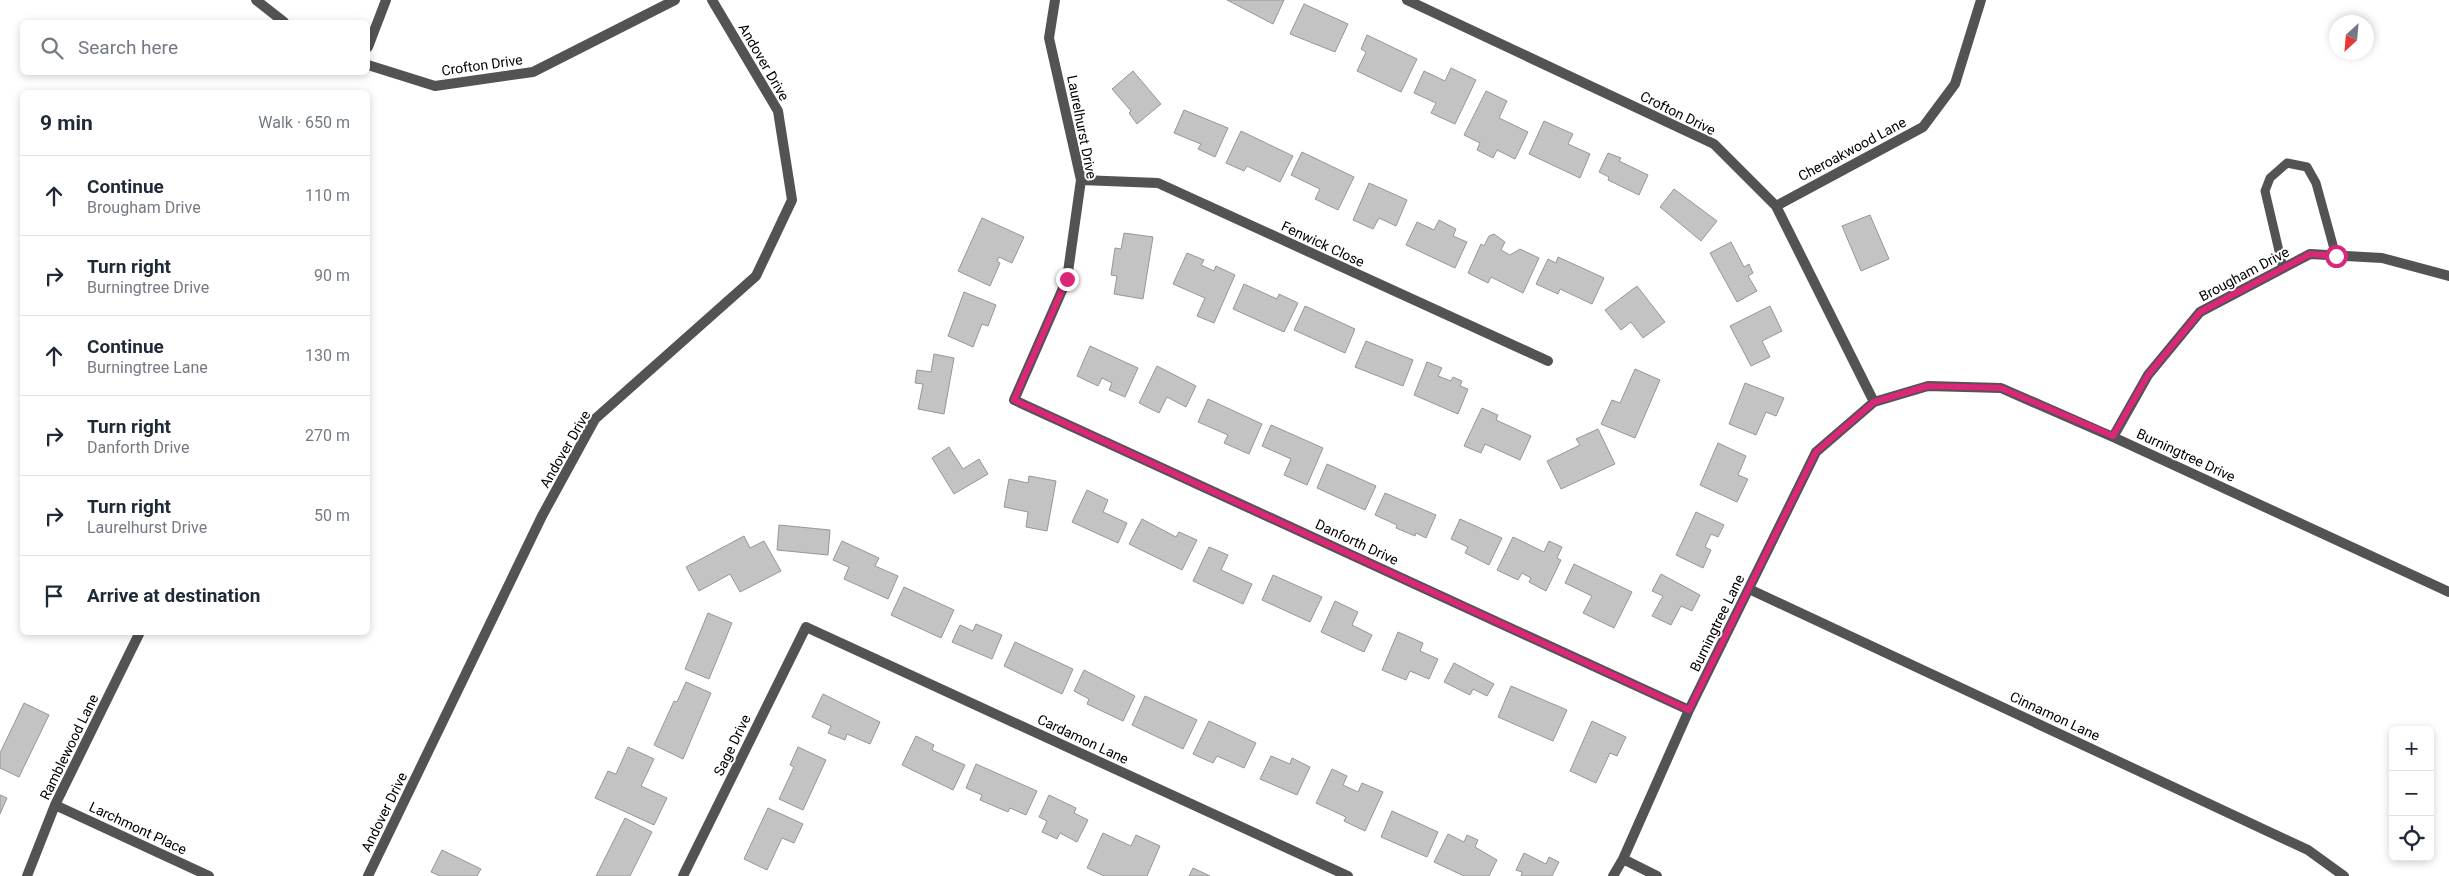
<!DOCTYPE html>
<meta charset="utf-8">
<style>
body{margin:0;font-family:Roboto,sans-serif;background:#f6f6f7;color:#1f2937}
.controls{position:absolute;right:15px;bottom:15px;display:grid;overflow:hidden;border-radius:8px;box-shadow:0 2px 8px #0003}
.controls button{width:45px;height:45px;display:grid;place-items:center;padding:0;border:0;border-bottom:1px solid #e0e1e3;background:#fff;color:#1f2937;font:25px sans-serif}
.compass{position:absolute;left:2329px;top:15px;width:45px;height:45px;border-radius:50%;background:#fff;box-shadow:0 2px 8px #0003;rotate:206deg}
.stop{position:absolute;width:15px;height:15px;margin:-11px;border:4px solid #db2777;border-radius:50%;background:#fff}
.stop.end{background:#db2777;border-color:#fff;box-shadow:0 1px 5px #0008}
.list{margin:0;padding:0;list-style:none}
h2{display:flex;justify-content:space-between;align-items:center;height:65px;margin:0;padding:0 20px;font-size:21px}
h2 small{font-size:16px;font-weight:400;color:#747a83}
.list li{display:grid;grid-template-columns:32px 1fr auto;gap:15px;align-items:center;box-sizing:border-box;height:80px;padding:0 20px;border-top:1px solid #e0e1e3}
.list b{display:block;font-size:19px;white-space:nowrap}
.list p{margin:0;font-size:16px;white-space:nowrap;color:#747a83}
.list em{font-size:16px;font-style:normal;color:#747a83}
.icon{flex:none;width:28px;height:28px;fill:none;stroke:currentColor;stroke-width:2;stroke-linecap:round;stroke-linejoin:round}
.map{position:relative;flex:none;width:2449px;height:876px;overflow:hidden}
.search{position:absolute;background:#fff;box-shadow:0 2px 8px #0003;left:20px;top:20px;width:350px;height:55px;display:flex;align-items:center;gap:12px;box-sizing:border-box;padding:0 18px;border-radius:8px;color:#747a83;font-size:19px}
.panel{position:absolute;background:#fff;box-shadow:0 2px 8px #0003;left:20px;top:90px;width:350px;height:545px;border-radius:8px}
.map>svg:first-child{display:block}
</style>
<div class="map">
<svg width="2449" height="876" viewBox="0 0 2449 876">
<rect width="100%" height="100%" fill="#fff"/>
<path fill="#c3c3c3" stroke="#979797" d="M1227 0H1284L1273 24Z
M1304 4 1348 24 1335 52 1290 34Z
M1367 35 1417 59 1401 92 1357 71 1366 52 1361 49Z
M1451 68 1476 80 1455 124 1431 113 1436 103 1414 93 1424 71 1445 81Z
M1133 71 1161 104 1137 124 1129 113 1131 111 1112 89Z
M1486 91 1507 101 1499 118 1528 132 1515 159 1497 150 1493 158 1477 150 1480 143 1464 135Z
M1184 110 1228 128 1215 157 1198 149 1201 144 1174 133Z
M1544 121 1573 134 1568 144 1590 154 1580 178 1529 154Z
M1241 131 1293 156 1280 182 1247 166 1244 171 1226 163Z
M1302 152 1354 177 1338 210 1315 199 1320 189 1291 175Z
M1608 153 1621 158 1619 161 1648 175 1639 195 1608 180 1609 177 1599 172Z
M1369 183 1407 200 1396 226 1379 218 1373 229 1353 220Z
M1674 189 1717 221 1701 241 1660 207Z
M1870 215 1889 259 1861 271 1842 226Z
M982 218 1024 237 1012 263 999 257 997 261 1000 263 990 286 958 271Z
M1439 220 1456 229 1453 236 1467 242 1455 268 1406 245 1417 222 1434 230Z
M1124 233 1153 237 1143 299 1114 294 1117 276 1111 275 1115 248 1121 249Z
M1494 234 1505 242 1501 250 1510 255 1520 249 1539 258 1523 293 1491 277 1488 283 1468 273 1481 244 1484 246 1489 236Z
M1731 242 1744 267 1749 264 1753 273 1748 276 1757 291 1737 302 1710 253Z
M1187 253 1204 260 1201 265 1214 271 1216 266 1235 275 1214 323 1197 316 1205 298 1173 284Z
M1558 257 1604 278 1592 304 1560 289 1558 294 1536 284 1548 259 1556 263Z
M1244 284 1277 299 1279 294 1298 303 1284 332 1233 309Z
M1637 286 1665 322 1643 338 1631 322 1621 330 1605 310Z
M964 292 996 305 988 326 982 324 973 347 948 336Z
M1305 306 1355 329 1345 353 1294 330Z
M1770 306 1782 331 1762 341 1770 357 1751 366 1730 326Z
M1366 341 1413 360 1403 386 1355 367Z
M1090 346 1138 368 1125 397 1109 390 1112 383 1102 378 1098 386 1077 376Z
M934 354 954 358 944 414 918 409 923 384 915 383 917 370 931 372Z
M1427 362 1442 368 1438 376 1451 381 1453 377 1462 381 1460 386 1468 389 1458 414 1414 395Z
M1157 366 1196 386 1186 407 1167 397 1159 413 1139 403Z
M1635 369 1660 380 1635 438 1601 424 1612 400 1620 403Z
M1745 383 1784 398 1776 416 1766 412 1756 435 1729 424Z
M1208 399 1262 424 1249 454 1224 443 1228 435 1198 422Z
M1482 408 1498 415 1496 420 1531 436 1520 460 1485 444 1481 453 1464 446Z
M1271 425 1323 448 1307 485 1284 475 1291 459 1262 446Z
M1598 429 1615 464 1561 489 1547 461 1580 445 1576 439Z
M1718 443 1746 456 1738 475 1748 479 1737 502 1700 485Z
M949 447 963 469 979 459 988 474 954 494 932 458Z
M1327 464 1376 486 1365 510 1317 488Z
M1029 476 1056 481 1047 531 1026 527 1028 512 1004 507 1009 479 1028 483Z
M1087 490 1108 500 1103 512 1127 523 1118 543 1072 522Z
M1385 493 1436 515 1426 538 1416 533 1415 536 1396 528 1397 525 1375 515Z
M1696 512 1724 525 1718 537 1711 534 1705 547 1711 550 1703 568 1676 555Z
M1142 519 1176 537 1179 532 1197 540 1182 570 1129 544Z
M1460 519 1502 538 1489 565 1465 553 1468 547 1451 539Z
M779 525 830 530 828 555 777 550Z
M744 536 750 548 764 541 781 571 740 592 730 574 699 591 686 567Z
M1513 537 1544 552 1549 541 1562 547 1557 558 1561 560 1546 591 1529 582 1531 578 1522 573 1518 580 1497 570Z
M842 541 879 558 875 566 898 576 888 599 844 579 849 567 833 560Z
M1209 547 1228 555 1221 570 1252 584 1243 604 1193 581Z
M1574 564 1632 592 1614 628 1583 613 1592 596 1565 583Z
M1661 574 1700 595 1692 611 1681 606 1671 625 1652 616 1663 596 1652 591Z
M1273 575 1322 597 1310 622 1262 600Z
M904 587 954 610 941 638 891 615Z
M1335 601 1358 612 1352 625 1372 635 1364 652 1321 632Z
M708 613 732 623 709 679 685 669Z
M976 624 1002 635 992 659 952 642 960 625 973 631Z
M1398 632 1423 643 1420 651 1438 659 1429 679 1410 671 1406 680 1382 670Z
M1015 642 1073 669 1062 694 1004 666Z
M1454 663 1494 684 1487 696 1473 689 1470 695 1444 682Z
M1084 670 1135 696 1123 721 1087 704 1089 699 1074 691Z
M686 682 711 693 683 759 654 745 674 701 677 702Z
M1511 686 1567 710 1553 741 1498 717Z
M823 694 880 722 870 744 847 734 845 740 828 733 831 726 812 717Z
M1145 696 1197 720 1183 749 1132 725Z
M24 703 49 715 19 777 0 768V753Z
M1209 721 1256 743 1244 768 1217 756 1213 763 1193 754Z
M1592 721 1626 737 1617 756 1610 753 1596 783 1570 771Z
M916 736 934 745 932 750 965 765 953 790 902 765Z
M628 747 654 759 641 786 667 798 654 825 595 798 608 771 616 774Z
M798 747 826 760 803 810 779 799 794 767 790 765Z
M1271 756 1290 764 1292 758 1310 767 1297 795 1260 779Z
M976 764 1037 791 1026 815 1010 808 1008 812 980 800 982 795 966 788Z
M1332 769 1347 776 1343 785 1358 792 1362 783 1383 792 1365 831 1344 821 1346 817 1316 803Z
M0 795 7 798 0 814Z
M1049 795 1076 808 1074 813 1088 820 1077 842 1060 833 1057 839 1042 832 1047 821 1039 817Z
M768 808 803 824 794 843 782 838 767 870 744 859Z
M1392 811 1438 832 1427 857 1381 837Z
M625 818 652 832 630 876H596Z
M1103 833 1131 846 1136 835 1160 846 1147 876H1104L1087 868Z
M1448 834 1464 842 1467 835 1478 840 1475 847 1497 860 1489 876H1464L1434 862Z
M442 850 481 869 477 876H440L431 872Z
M1524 853 1546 864 1549 857 1559 862 1552 876H1521L1522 872 1516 870Z
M1193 868 1210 876H1189Z"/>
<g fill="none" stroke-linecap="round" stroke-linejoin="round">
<path stroke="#535353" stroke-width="9" d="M2283 268 2265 191 2270 178 2287 163 2307 167 2316 183 2336 256"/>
<path stroke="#535353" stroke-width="10" d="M256 0 284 22
M1055 0 1049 38 1081 180 1067 279 1014 400 1689 710
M1407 0 1714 144 1776 206 1874 402
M368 47 386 0
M368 65 435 86 533 72 675 0
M1081 180 1158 183 1548 361
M1776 206 1923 127 1955 84 1981 0
M2113 437 2148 375 2200 312 2310 254 2382 258 2449 276
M1749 589 2308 850 2344 876
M55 805 209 876
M1623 859 1657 876
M27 876 55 805 140 632
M368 876 542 516 595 419 756 276 792 200 778 111 712 0
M683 876 806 627 1348 876
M1613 876 1623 859 1689 710 1816 452 1874 402 1928 386 2001 388 2113 437 2449 592"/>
</g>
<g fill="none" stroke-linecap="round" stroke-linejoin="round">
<path stroke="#db2777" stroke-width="6" d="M1067 279 1014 400 1689 710 1816 452 1874 402 1928 386 2001 388 2113 436 2148 375 2200 312 2310 254 2336 256"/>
</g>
<g text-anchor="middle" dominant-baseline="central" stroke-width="4" stroke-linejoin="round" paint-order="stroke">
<g font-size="14" fill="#000" stroke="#fff">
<text transform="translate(764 62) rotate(60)">Andover Drive</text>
<text transform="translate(482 65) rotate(-8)">Crofton Drive</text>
<text transform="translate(1678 113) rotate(26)">Crofton Drive</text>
<text transform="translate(1082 127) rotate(79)">Laurelhurst Drive</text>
<text transform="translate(1852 149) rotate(-28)">Cheroakwood Lane</text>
<text transform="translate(1323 244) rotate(25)">Fenwick Close</text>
<text transform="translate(2244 274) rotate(-28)">Brougham Drive</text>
<text transform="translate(565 449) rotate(-60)">Andover Drive</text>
<text transform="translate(2186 455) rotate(25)">Burningtree Drive</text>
<text transform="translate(1357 542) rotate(25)">Danforth Drive</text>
<text transform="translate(1717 623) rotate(-64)">Burningtree Lane</text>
<text transform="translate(2055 716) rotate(25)">Cinnamon Lane</text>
<text transform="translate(1083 739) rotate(25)">Cardamon Lane</text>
<text transform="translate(732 745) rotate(-64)">Sage Drive</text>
<text transform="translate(69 747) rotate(-64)">Ramblewood Lane</text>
<text transform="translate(384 812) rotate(-64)">Andover Drive</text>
<text transform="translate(138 828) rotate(25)">Larchmont Place</text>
</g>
</g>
</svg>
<div class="controls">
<button>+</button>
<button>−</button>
<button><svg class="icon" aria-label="locate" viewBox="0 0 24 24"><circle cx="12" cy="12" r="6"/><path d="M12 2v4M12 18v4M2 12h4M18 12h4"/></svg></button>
</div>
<svg class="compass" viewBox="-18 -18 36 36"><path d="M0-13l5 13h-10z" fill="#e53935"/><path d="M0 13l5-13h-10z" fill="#747a83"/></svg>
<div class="stop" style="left:2336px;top:256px"></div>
<div class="stop end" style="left:1067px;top:279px"></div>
<div class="search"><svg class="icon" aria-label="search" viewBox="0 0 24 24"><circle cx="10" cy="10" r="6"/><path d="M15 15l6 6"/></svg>Search here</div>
<section class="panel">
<h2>9 min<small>Walk · 650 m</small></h2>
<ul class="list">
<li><svg class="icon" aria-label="ahead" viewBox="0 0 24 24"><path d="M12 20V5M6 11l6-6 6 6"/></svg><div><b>Continue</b><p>Brougham Drive</p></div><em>110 m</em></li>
<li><svg class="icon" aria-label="right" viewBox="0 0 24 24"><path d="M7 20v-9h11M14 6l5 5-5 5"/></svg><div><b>Turn right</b><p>Burningtree Drive</p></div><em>90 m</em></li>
<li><svg class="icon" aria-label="ahead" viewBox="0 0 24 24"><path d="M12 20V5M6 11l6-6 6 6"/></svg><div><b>Continue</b><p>Burningtree Lane</p></div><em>130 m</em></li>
<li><svg class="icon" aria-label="right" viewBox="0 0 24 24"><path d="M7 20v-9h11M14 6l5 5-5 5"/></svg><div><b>Turn right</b><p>Danforth Drive</p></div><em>270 m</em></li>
<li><svg class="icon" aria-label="right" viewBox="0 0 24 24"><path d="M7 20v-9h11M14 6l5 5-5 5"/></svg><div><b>Turn right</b><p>Laurelhurst Drive</p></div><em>50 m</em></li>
<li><svg class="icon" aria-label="arrive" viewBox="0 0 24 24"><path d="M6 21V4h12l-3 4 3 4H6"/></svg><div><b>Arrive at destination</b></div></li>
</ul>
</section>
</div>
